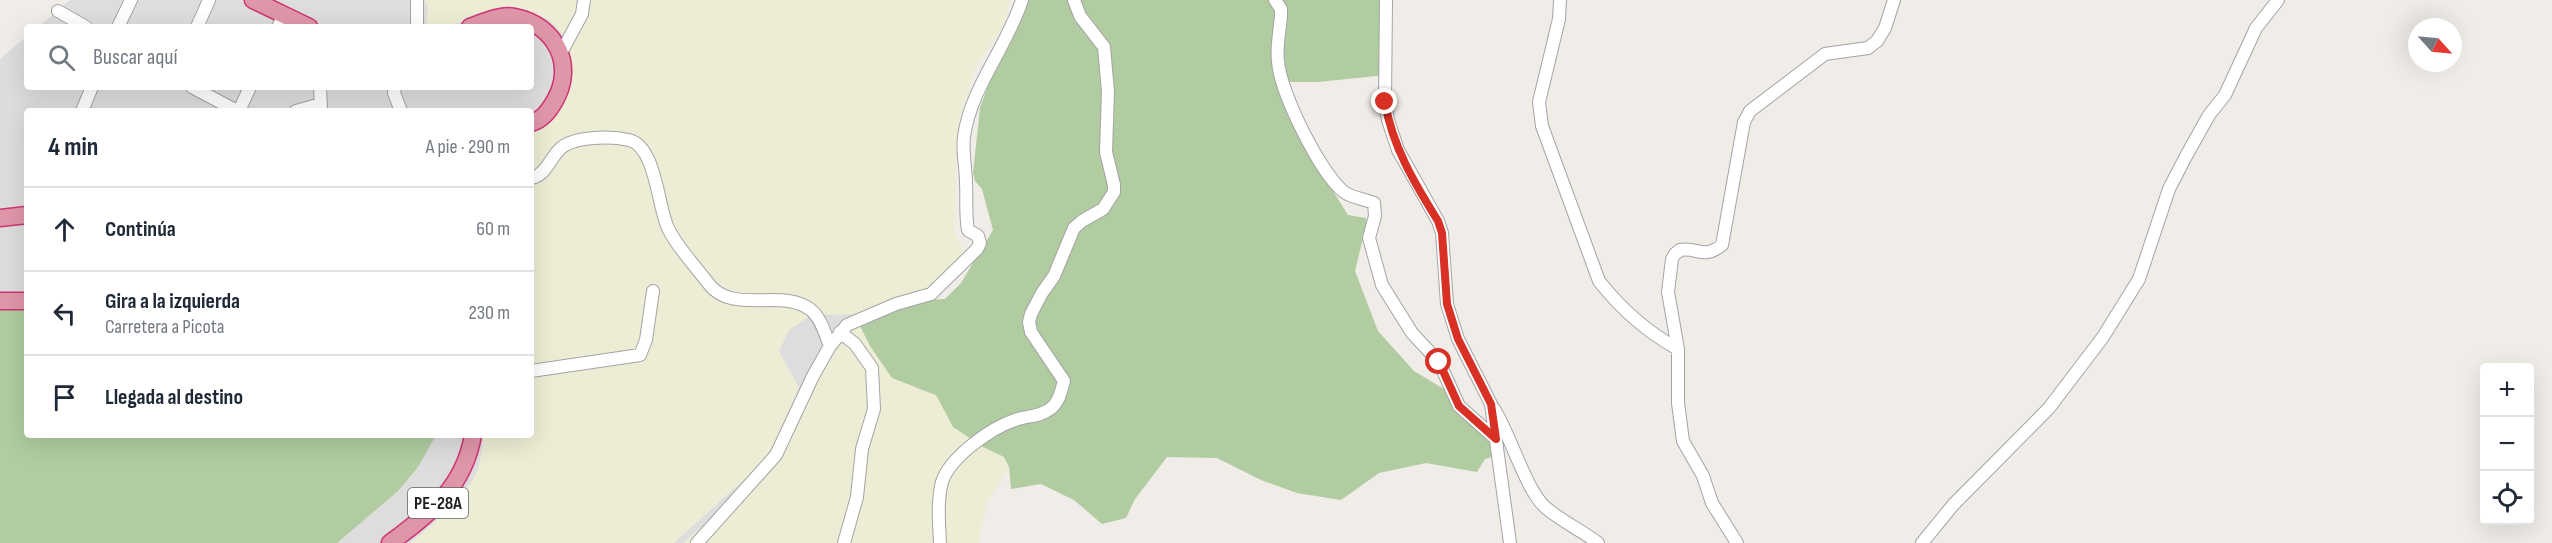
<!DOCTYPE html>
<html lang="es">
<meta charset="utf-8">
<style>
body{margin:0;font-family:"Sofia Sans Condensed",sans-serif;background:#f6f6f7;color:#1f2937}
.controls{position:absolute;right:18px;bottom:18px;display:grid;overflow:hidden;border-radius:6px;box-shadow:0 6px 24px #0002}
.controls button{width:54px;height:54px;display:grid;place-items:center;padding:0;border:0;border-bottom:2px solid #e0e1e3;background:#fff;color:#1f2937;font:30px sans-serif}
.compass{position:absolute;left:2408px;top:18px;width:54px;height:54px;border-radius:50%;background:#fff;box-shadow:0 6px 24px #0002;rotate:117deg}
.stop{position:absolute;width:18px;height:18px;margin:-14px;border:4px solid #d93025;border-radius:50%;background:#fff}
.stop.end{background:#d93025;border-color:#fff;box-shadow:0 2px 6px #0008}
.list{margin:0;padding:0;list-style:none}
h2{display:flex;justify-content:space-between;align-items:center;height:78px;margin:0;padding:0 24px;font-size:26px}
h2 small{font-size:20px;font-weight:400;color:#747a83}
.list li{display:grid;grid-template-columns:39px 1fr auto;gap:18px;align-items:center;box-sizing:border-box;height:84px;padding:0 24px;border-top:2px solid #e0e1e3}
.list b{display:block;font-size:22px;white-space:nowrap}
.list p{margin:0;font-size:20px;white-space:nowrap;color:#747a83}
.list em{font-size:20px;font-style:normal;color:#747a83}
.icon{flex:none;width:33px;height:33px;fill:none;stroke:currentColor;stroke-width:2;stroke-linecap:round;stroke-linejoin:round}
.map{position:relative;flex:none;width:2552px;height:543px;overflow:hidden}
.search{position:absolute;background:#fff;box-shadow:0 6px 24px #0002;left:24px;top:24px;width:510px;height:66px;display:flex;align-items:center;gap:15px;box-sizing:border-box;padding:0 21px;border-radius:6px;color:#747a83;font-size:22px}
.panel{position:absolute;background:#fff;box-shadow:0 6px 24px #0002;left:24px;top:108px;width:510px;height:330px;border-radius:6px}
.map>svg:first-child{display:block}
</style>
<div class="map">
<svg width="2552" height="543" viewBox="0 0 2552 543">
<rect width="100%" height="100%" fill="#f0ece8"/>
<path fill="#dedddd" d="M70 0H609L777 208 970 390 912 441 812 543H265L370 435H531V111H27V384L0 377V59L27 36V87H531V27H38Z"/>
<path fill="#ededd5" d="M425 0H1010L1008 11 1001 29 975 70 958 123 954 231 964 252 930 289 862 314 811 315 789 330 779 351 799 388 771 451 749 475 674 543H410L434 523 470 484 478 470 483 446 482 435H531V124L551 115 564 36 550 20 517 8 502 7 446 27H426L428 7Z
M856 318 917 389 936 395 943 406 983 447 1004 457 1009 467 986 505 979 543H683L750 485 784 447 822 358Z"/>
<path fill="#b0cca0" d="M1025 0H1386V75L1318 82H1278L1324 177 1348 215 1366 218V226L1355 271 1378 331 1414 371 1447 391 1496 439 1498 455 1485 459 1477 472 1426 463 1379 473 1341 500 1297 493 1261 480 1217 458 1167 457 1135 499 1126 518 1102 524 1074 500 1041 484 1011 489 1009 467 1004 457 983 447 953 427 936 395 892 378 870 346 856 318 929 300 945 299 961 283 993 230 982 189 975 181 973 173 980 108 1001 50Z
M0 309H27V435H436L418 467 398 491 337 543H0Z"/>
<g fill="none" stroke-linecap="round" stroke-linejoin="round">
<g stroke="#a4a4a4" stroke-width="14">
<path id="minor" d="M417 0V27
M1275 0 1281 9V15C1280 30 1276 47 1278 61 1280 92 1320 173 1344 192 1352 198 1365 199 1374 203L1375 216 1369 238 1382 285 1412 333 1439 362 1459 406 1496 439
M1386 0 1385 102 1388 120 1398 150 1438 221 1442 233 1447 304 1458 339 1491 404 1510 543
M1560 0 1559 19 1539 102 1542 126 1599 281C1621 309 1647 332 1678 349
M58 11 86 27
M118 27 131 0
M197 27 209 0
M278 27 284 14
M561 53 582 14 584 0
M192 87 237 111
M320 87 321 110
M395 87 394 93 401 111
M82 111 92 87
M239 111 250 87
M296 111 321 104
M531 178C545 176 550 159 559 150 571 136 611 136 629 140 656 146 658 208 668 228 676 246 696 267 708 283 732 316 782 287 811 310 821 318 825 334 830 346
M840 332 855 344 872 368 874 409 862 449 857 497 844 543
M531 371 640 355 646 340 653 291
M1494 409C1510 434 1526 490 1545 507 1561 521 1581 530 1598 543
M697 543 776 455 813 376 830 346 847 325 896 304 931 294 977 249 980 243 978 236 968 230C965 214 967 199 966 183 966 168 962 152 964 137 970 89 1008 45 1022 0
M940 543C939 523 937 501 942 482 950 457 991 428 1015 420 1027 415 1038 418 1050 409 1059 403 1061 391 1064 381L1031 332 1029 322 1031 314 1042 293 1054 276 1074 228 1082 221 1103 209 1114 192V185L1106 152 1108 92 1104 47 1080 16 1074 0
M1737 543 1712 503 1703 476 1683 441 1678 403V349L1668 292 1672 259 1675 254 1680 250C1699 247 1702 260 1722 245L1744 122 1750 111 1825 54 1868 48 1877 41 1885 28 1894 0
M1922 543 1953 505 2049 408 2103 337 2139 279 2169 189 2185 158 2209 115 2225 95 2256 28 2278 0"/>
</g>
<g stroke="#cd3574" stroke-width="19">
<path id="highway" d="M253 0 309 27
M470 27C484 22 500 14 515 17 556 25 576 66 554 102 548 112 542 120 531 123
M0 218 27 215
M0 301H27
M390 543C431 513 464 487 473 435"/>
</g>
<use href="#minor" stroke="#fff" stroke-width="12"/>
<use href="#highway" stroke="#e096a9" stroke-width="16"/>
</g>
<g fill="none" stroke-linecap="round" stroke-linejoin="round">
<path stroke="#d93025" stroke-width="8" d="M1385 102C1392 146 1415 184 1438 221L1442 233 1447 304 1458 339 1491 404 1496 439 1459 406 1439 362"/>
</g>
<g text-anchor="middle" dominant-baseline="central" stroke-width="5" stroke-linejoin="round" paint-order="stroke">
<rect fill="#fff" stroke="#636363" stroke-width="1.5" x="408" y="488" width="60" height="30" rx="4.5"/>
<g font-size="18" font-weight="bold" fill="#202020">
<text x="438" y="503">PE-28A</text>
</g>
</g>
</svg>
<div class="controls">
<button>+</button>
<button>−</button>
<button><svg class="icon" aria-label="locate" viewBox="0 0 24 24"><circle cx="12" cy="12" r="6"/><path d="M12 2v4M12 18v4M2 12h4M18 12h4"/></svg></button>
</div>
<svg class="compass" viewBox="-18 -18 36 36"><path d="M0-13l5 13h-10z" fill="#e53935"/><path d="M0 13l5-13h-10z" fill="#747a83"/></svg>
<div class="stop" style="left:1439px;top:362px"></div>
<div class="stop end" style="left:1385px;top:102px"></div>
<div class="search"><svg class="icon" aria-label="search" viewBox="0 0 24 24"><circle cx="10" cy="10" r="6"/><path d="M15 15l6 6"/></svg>Buscar aquí</div>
<section class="panel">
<h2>4 min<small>A pie · 290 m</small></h2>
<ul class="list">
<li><svg class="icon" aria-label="ahead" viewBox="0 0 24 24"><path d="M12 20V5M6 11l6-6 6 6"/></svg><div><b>Continúa</b></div><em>60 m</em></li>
<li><svg class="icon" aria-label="left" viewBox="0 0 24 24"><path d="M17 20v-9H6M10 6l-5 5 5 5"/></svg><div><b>Gira a la izquierda</b><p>Carretera a Picota</p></div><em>230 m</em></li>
<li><svg class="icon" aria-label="arrive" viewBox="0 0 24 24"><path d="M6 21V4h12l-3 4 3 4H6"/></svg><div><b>Llegada al destino</b></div></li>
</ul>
</section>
</div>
